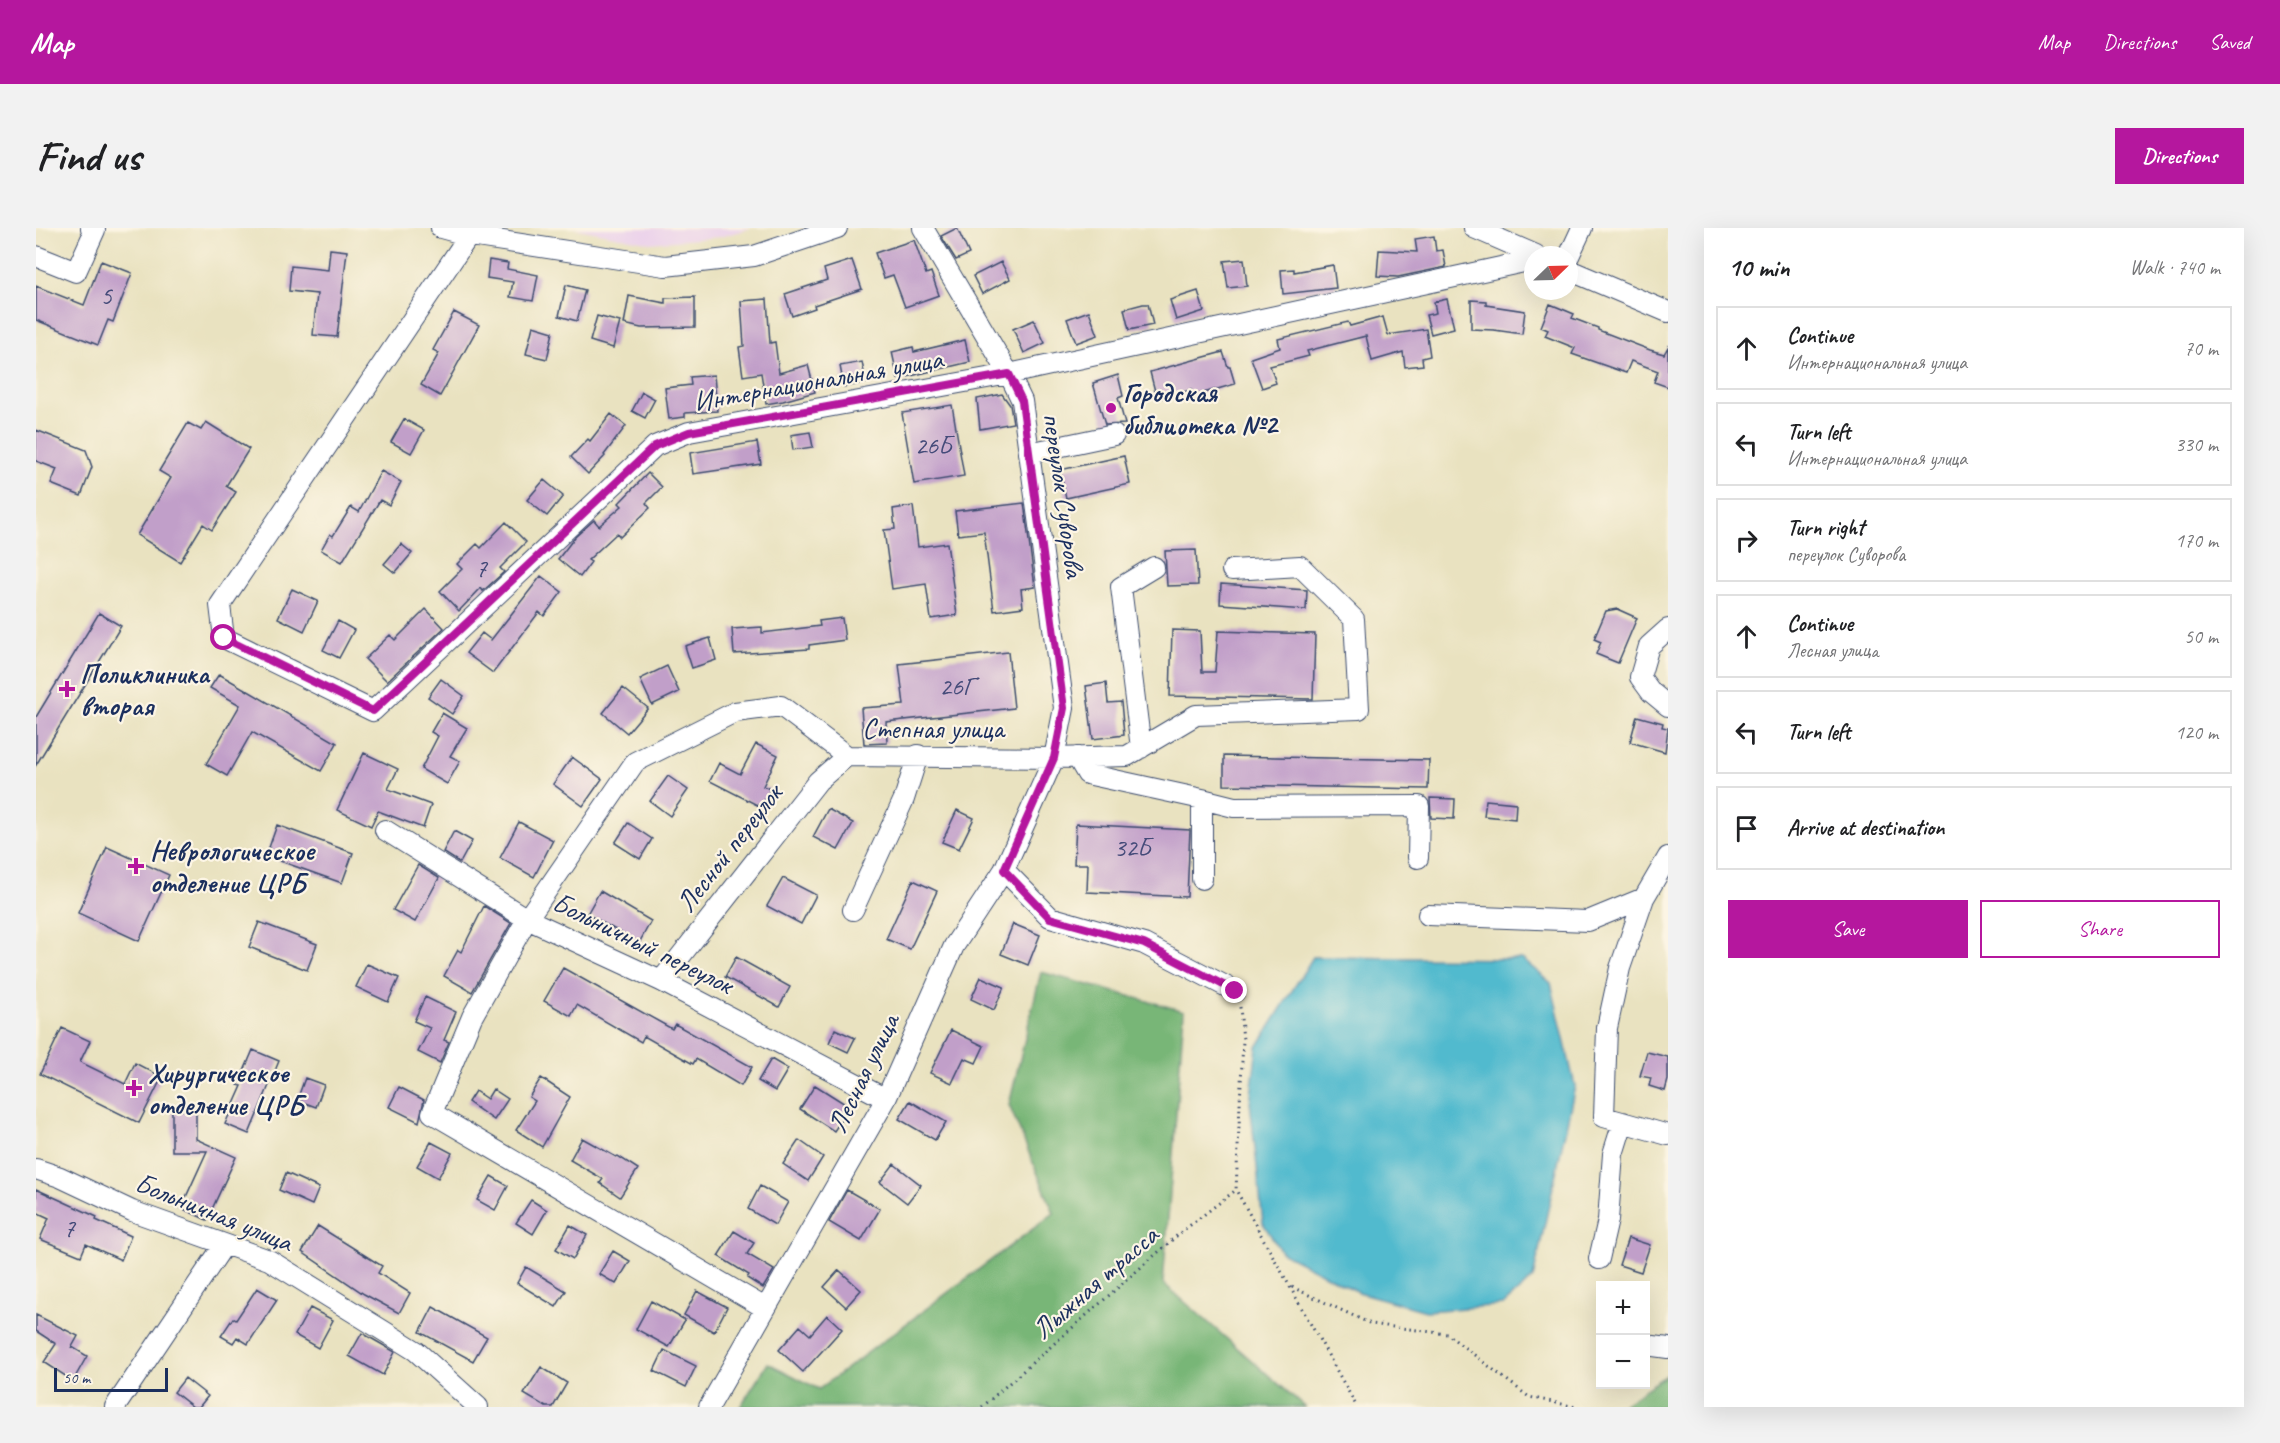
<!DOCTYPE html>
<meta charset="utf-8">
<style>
body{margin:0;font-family:Caveat,sans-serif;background:#f2f2f2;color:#202124}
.controls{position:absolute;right:18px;bottom:18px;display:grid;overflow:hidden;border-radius:0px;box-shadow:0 6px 24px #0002}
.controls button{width:54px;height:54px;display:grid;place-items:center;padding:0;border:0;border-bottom:2px solid #e0e0e0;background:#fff;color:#202124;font:30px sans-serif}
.compass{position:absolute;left:1488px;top:18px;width:54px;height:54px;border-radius:50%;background:#fff;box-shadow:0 6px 24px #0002;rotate:67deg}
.scale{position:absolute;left:18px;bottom:15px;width:114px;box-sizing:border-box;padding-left:6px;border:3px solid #1b2f5e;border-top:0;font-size:16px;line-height:21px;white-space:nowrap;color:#1b2f5e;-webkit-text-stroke:4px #fcf5e5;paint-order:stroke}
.stop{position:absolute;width:18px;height:18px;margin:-14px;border:4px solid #b5179e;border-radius:50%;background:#fff}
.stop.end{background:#b5179e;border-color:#fff;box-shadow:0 2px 6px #0008}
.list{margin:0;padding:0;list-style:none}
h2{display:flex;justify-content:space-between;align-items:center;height:78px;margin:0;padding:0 24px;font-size:26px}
h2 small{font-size:20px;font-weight:400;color:#757577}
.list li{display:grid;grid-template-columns:39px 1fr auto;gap:18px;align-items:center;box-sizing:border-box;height:84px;margin:0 12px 12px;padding:0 12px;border:2px solid #e0e0e0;border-radius:0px}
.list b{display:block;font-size:22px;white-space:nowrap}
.list p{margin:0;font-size:20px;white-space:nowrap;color:#757577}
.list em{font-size:20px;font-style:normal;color:#757577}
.actions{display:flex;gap:12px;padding:18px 24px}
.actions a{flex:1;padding:14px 0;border:2px solid #b5179e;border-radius:0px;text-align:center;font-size:21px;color:#b5179e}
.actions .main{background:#b5179e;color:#fff}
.icon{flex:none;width:33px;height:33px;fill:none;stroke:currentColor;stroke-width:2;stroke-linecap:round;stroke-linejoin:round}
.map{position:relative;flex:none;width:1632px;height:1179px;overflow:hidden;border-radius:0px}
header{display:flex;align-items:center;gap:36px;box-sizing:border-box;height:84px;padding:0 30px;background:#b5179e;color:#fff}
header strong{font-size:28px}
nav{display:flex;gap:33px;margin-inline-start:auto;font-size:21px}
.intro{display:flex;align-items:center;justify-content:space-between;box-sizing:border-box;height:144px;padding:0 36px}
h1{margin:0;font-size:42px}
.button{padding:15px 27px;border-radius:0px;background:#b5179e;color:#fff;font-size:21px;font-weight:700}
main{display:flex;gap:36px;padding:0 36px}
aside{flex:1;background:#fff;border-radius:0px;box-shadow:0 6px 24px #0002}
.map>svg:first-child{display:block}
</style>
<header>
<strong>Map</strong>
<nav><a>Map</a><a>Directions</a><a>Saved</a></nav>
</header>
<div class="intro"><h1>Find us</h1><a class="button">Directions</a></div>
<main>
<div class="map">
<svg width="1632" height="1179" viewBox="0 0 1632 1179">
<rect width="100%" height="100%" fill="#fcf5e5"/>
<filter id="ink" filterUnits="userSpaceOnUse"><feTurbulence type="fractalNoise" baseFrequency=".0167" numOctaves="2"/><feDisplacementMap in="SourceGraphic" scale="12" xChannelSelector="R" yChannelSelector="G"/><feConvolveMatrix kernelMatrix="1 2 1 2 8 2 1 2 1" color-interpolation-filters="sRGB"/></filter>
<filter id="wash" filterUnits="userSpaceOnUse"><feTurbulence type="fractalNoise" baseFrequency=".008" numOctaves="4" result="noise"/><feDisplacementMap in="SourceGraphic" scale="24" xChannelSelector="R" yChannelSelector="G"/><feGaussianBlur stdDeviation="1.35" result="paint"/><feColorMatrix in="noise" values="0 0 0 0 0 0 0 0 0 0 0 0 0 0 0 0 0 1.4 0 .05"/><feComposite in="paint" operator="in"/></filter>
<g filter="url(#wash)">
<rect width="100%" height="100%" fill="#e9e2c0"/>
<path fill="#ebd1eb" d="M537 0H715L684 9 615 15Z"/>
<path fill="#78b677" stroke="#4a726a" stroke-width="1.5" d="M1005 744 1148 783 1127 1055 1269 1179H704L732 1135 783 1161 1018 985 973 877Z
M1632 1146V1179H1583Z"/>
<path fill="#51bace" stroke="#367496" stroke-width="1.5" d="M1277 729 1486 731 1515 755 1539 858 1497 1050 1467 1077 1390 1083 1322 1064 1245 1024 1227 995 1214 874 1221 819Z"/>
<g id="blocks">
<path fill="#c19fc9" d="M921 0 933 26 920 32 905 8Z
M1398 8 1400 23 1407 22 1410 39 1362 49 1341 48 1343 22 1381 24 1379 11Z
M878 12 890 46 895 44 903 67 869 79 857 47 848 50 839 25Z
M294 21 311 23 301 109 277 107 281 66 253 63 255 38 292 42Z
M1208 31 1211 58 1192 60 1188 33Z
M453 32 472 35 471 41 502 47 497 73 474 69 477 54 451 50Z
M816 32 826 61 778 77 779 80 756 88 749 66 791 52 788 41Z
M65 33 96 45 77 94 72 92 62 117 0 92V58L48 77Z
M965 34 974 51 946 66 937 48Z
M1297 37 1300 60 1247 66 1245 42 1258 41V44Z
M530 57 549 62 541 93 523 88Z
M1162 63 1168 83 1140 92 1134 72Z
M593 68 629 75V70L659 69V99L605 100 588 96Z
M731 71 734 115 739 114 743 145 772 137 779 164 747 173 730 176 725 145 707 148 703 119 708 118 705 73Z
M1411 71 1418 100 1395 106 1390 87 1400 85 1398 74Z
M1435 72 1450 73V77L1489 83 1486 106 1458 102 1435 101Z
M1107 76H1112L1117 97 1093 102 1088 81Z
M1514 76 1538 86 1536 90 1562 100V102L1614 122 1628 126 1632 119V159L1618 154 1622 143 1595 133 1590 145 1536 126 1539 120 1509 108 1512 102 1505 99Z
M1053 83 1062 107 1040 115 1031 91Z
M418 84 443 97 404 168 385 157 403 125 397 122Z
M561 88 584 94 577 120 554 113Z
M1347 89 1352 107 1390 101 1394 128 1386 130 1387 137 1369 139 1367 124 1336 133 1330 108 1271 123 1273 128 1234 138 1240 155 1226 160 1215 130 1244 120 1242 111 1312 94 1314 98Z
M998 92 1009 115 988 125 977 101Z
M497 98 517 104 511 131 490 126Z
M929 112 934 134 862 151 856 124 877 119 878 124Z
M1187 124 1192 139H1194L1199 156 1157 168 1155 162 1121 171 1114 144Z
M826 134 830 155 808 159 804 138Z
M678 147 681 183 649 185V189L633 191 629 160 655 157 654 149Z
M1082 147 1087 168 1082 170 1089 196 1069 197 1057 155Z
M606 164 619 171 609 190 596 183Z
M966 166 974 177 977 195 944 201 941 171Z
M916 177 928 248 878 256 866 185Z
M575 186 590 198 568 227 569 228 552 246 535 229 552 211 554 213Z
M368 191 388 202 375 225 355 214Z
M170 194 213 221 190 258 200 264 176 302 167 296 144 334 101 307 135 250 123 243 152 195 165 202Z
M0 202 50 222 56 239 45 268 15 256 21 241 0 233Z
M774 204 777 219 757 222 755 207Z
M721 214 725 236 657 246 654 225Z
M1088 228 1094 256 1030 270 1024 242Z
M345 243 365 254 353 277 344 272 306 334 285 322 294 306 297 308 315 279 323 284Z
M612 245 626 259 610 275 614 280 584 309 581 305 552 332 555 334 544 349 522 331 539 309 558 292 563 298 586 278 583 275Z
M508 252 527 268 511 288 491 272Z
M988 275 999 359 985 361 987 379 958 383 948 304 922 307 919 283Z
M877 278 882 319 911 315 921 387 895 391 890 356 856 361 848 302 859 301 857 281Z
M470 294 490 314 464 340 468 344 447 363 445 360 423 383 404 363 426 341 421 336 441 316 445 320Z
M365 316 376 325 359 345 348 336Z
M1160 322 1162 357 1131 358 1129 323Z
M505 348 526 364 508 388 503 384 457 445 430 425 446 405 455 412Z
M1185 356 1271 362 1270 382 1184 376Z
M256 361 282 373 268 403 242 390Z
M390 381 408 400 351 453 329 431 354 407 359 412Z
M1581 381 1601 390 1582 435 1560 426 1565 414 1558 411 1570 383Z
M63 385 85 398 0 537V489Z
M806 390 809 412 773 417V421L698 426 696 401 726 399V405L784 398 783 393Z
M302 393 318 402 303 430 287 422Z
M1136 402 1164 403 1166 444H1179L1182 403 1279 406 1277 471 1134 468Z
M674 410 680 432 656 440 649 418Z
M972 424 978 480 850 494 851 515 828 516 825 480 868 477 863 436Z
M631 438 643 464 616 477 604 451Z
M183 446 301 515 285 543 216 504 191 548 170 536 204 477 174 460Z
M405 451 428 468 416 486 392 469Z
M1070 455 1072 475 1085 474 1088 507 1057 511 1050 458Z
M587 460 612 480 591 505 567 485Z
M406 485 431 500 414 528 424 533 411 556 385 541 402 508 395 504Z
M1601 488 1627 495 1626 499 1632 500 1629 524 1594 514Z
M720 516 742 527 727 558 734 561 725 579 674 553 683 535 704 546Z
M328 525 362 541 352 561 395 577 387 600 342 583 335 598 301 582Z
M1188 528 1393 532 1392 561 1188 557Z
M536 529 566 551 547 578 517 556Z
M632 548 652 562 634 588 614 573Z
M1394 570 1419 571 1418 591 1395 590Z
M1450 572 1480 575 1479 591 1448 588Z
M792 581 817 595 802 622 777 609Z
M921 582 938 590 923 621 906 614Z
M483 594 517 612 498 649 464 630Z
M592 595 616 611 604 631 579 615Z
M1040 596 1154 602 1151 669 1051 664 1052 636H1038Z
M241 597 317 625 306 655 230 628Z
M418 603 436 613 424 635 407 624Z
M71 619 133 647 103 713 42 685Z
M382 637 403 650 379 694 357 682Z
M747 650 780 667 765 696 731 678Z
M877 652 901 663 874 721 850 711Z
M564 663 615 693 603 715 551 686Z
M448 678 475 695 436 764 408 748 422 722 425 724Z
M223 694 281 716 271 742 213 719Z
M977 696 1004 707 992 737 965 726Z
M700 729 754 759 743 779 689 749Z
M331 736 363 750 352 774 320 759Z
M527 740 636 801 639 796 716 839 705 858 660 831 657 836 608 808 605 814 541 777 535 788 508 773Z
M945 749 968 759 958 782 935 771Z
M389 769 420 784 408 812 413 814 404 835 382 824 394 800 378 793Z
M26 800 54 813 44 834 89 856 99 835 126 849 103 895 4 846Z
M799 801 819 810 812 824 793 815Z
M915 802 948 818 940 835 928 830 916 855 894 845Z
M217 822 243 833 213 906 189 896 206 858 202 857Z
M1611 824 1632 829V852L1629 863 1613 858 1615 850 1604 848Z
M735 831 752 841 739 863 722 853Z
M269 850 288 857 280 879 261 872Z
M505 850 534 869 506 919 480 902 499 873 493 869Z
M779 857 814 879 798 903 764 881Z
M363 859 388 872 383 894 353 879Z
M457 861 472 871 458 892 432 874 439 863 451 871Z
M874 873 910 894 899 912 863 891Z
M136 882H160V911L200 929 171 992 145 980 171 923H136Z
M546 910 580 929 582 928 602 941 584 969 564 955 567 951 534 932Z
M763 912 787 929 772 953 747 936Z
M395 914 416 925 402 950 381 938Z
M858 936 885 957 871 975 844 954Z
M250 945 283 960 276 977 243 962Z
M455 948 472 958 459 982 441 972Z
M724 958 752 974 739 997 712 981Z
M0 961 61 989 60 992 95 1008 85 1032 50 1016 45 1028 4 1011 13 990 0 984Z
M811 962 844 981 825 1013 793 994Z
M495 972 511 982 497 1006 480 995Z
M534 997 551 1007 537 1031 520 1021Z
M282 998 346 1038 342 1045 374 1065 363 1085 328 1066 266 1024Z
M698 1003 718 1015 711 1026 738 1042 727 1060 711 1050 713 1047 682 1028Z
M1592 1010 1614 1017 1605 1044 1583 1037Z
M577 1023 594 1033 580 1056 563 1046Z
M490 1039 530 1063 520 1079 481 1055Z
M803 1042 825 1062 810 1079 788 1059Z
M221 1060 241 1072 212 1116 201 1109 197 1115 185 1108 197 1090 200 1092Z
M661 1063 691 1079 678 1104 648 1087Z
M615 1073 649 1092 633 1119 600 1101Z
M397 1079 451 1109 437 1133 384 1104Z
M274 1080 297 1092 282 1120 259 1107Z
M0 1087 42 1108 36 1119 51 1128 37 1153 8 1134 20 1116 0 1103Z
M791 1087 806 1101 767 1144 743 1122 764 1098 774 1107Z
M326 1105 359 1124 347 1147 313 1128Z
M628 1122 660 1138 650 1159 618 1143Z
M505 1139 531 1155 517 1179H510L488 1166Z
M149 1150 172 1168 163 1179H157L138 1164Z"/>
</g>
</g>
<g filter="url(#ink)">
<use href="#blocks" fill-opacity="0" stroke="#3a4a6d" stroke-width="1.5"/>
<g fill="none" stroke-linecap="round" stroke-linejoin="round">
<g stroke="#3a4a6d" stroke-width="22">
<path id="minor" d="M405 0 434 8 629 38 718 28 801 0
M438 0 184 377 188 410 337 483 619 218 653 204 973 146 1497 32
M1438 0 1500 27
M0 28 40 44 59 2 55 0
M1533 28 1546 0
M1533 42 1632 84
M993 225 1078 207
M1632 401 1613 418 1604 449 1615 464 1632 478
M1105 520 1085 359 1118 339
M1041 529 1051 546 1166 571V651
M1166 571 1198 579 1383 578 1382 630
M349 602 491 691 625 753 850 871
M1632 629 1608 670 1584 740 1571 800 1568 889 1632 907
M968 642 1014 689 1108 716 1199 763
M817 682 868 571 882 527
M1392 687 1552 693 1608 670
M625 753 782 553 811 528
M0 941 24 949 96 983 233 1032 380 1123 442 1179
M1563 1031 1572 992 1577 926 1587 894
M729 1080 396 885 436 789 491 691 599 534 699 484 745 478 811 528 1018 530 1091 528 1160 487 1323 481 1318 391 1264 338 1196 342
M1610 1117 1632 1120
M79 1179 188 1017
M673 1179 850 871 918 718 968 642 1018 530 1028 480 986 173 973 146 887 0"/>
</g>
<path stroke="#3a4a6d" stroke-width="3" stroke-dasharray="1.5 4.5" stroke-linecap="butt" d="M1204 779 1207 812 1200 962 1321 1179
M1256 1059 1335 1096 1411 1106 1493 1169 1540 1179
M946 1179 1144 1005 1200 962"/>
<use href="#minor" stroke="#fff" stroke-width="20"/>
</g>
</g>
<g fill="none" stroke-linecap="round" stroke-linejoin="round" filter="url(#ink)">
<path stroke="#b5179e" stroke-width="8" d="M188 410 337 483 619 218 653 204 973 146 986 173 1028 480 1018 530 968 642 1014 690 1108 716 1199 763"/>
</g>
<g fill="#b5179e" stroke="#fcf5e5" stroke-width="2">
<circle cx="1075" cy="180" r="6"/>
<path d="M28 452h6v6h6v6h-6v6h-6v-6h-6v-6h6z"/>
<path d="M97 629h6v6h6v6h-6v6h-6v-6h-6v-6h6z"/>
<path d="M95 851h6v6h6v6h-6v6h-6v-6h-6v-6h6z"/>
</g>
<g text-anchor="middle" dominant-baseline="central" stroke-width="4.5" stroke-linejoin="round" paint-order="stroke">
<g font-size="26" fill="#444b79">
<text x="70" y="67">5</text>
<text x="897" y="217">26Б</text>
<text x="445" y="340">7</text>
<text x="921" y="458">26Г</text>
<text x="1096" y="619">32Б</text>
<text x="33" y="1000">7</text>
</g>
<g font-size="28" fill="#1b2f5e" stroke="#fcf5e5">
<text transform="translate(782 152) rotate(-10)">Интернациональная улица</text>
<text transform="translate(1028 267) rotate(82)">переулок Суворова</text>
<text x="897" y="500">Степная улица</text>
<text transform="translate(693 620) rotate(-52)">Лесной переулок</text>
<text transform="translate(607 715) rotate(26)">Больничный переулок</text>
<text transform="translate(827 845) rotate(-64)">Лесная улица</text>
<text transform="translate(178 984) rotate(22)">Больничная улица</text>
<text transform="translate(1059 1054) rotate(-41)">Лыжная трасса</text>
</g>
<g font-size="28" font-weight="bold" fill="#1b2f5e" stroke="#fcf5e5" text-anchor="start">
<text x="1087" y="164">Городская<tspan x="1087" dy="32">библиотека №2</tspan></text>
<text x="44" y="445">Поликлиника<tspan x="44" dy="32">вторая</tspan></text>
<text x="114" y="622">Неврологическое<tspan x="114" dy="32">отделение ЦРБ</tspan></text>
<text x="112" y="844">Хирургическое<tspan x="112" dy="32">отделение ЦРБ</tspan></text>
</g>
</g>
</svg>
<div class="controls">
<button>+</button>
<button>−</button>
</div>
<svg class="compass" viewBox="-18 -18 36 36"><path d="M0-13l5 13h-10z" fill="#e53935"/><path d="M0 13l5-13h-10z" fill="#757577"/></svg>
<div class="scale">50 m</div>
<div class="stop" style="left:188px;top:410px"></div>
<div class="stop end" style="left:1199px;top:763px"></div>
</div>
<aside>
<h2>10 min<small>Walk · 740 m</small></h2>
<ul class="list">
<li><svg class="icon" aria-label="ahead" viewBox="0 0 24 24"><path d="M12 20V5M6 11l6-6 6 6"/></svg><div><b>Continue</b><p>Интернациональная улица</p></div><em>70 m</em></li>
<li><svg class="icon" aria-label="left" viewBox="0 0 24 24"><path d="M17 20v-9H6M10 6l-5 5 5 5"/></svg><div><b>Turn left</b><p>Интернациональная улица</p></div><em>330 m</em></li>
<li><svg class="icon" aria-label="right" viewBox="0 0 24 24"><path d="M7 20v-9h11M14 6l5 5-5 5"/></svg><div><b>Turn right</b><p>переулок Суворова</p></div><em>170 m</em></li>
<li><svg class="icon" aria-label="ahead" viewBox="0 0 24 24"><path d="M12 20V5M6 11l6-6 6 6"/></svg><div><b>Continue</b><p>Лесная улица</p></div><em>50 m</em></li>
<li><svg class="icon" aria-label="left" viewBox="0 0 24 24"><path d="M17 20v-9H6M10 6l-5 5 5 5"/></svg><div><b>Turn left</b></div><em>120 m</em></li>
<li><svg class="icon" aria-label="arrive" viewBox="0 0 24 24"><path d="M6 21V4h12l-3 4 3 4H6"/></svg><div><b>Arrive at destination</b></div></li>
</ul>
<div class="actions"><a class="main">Save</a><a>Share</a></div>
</aside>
</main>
